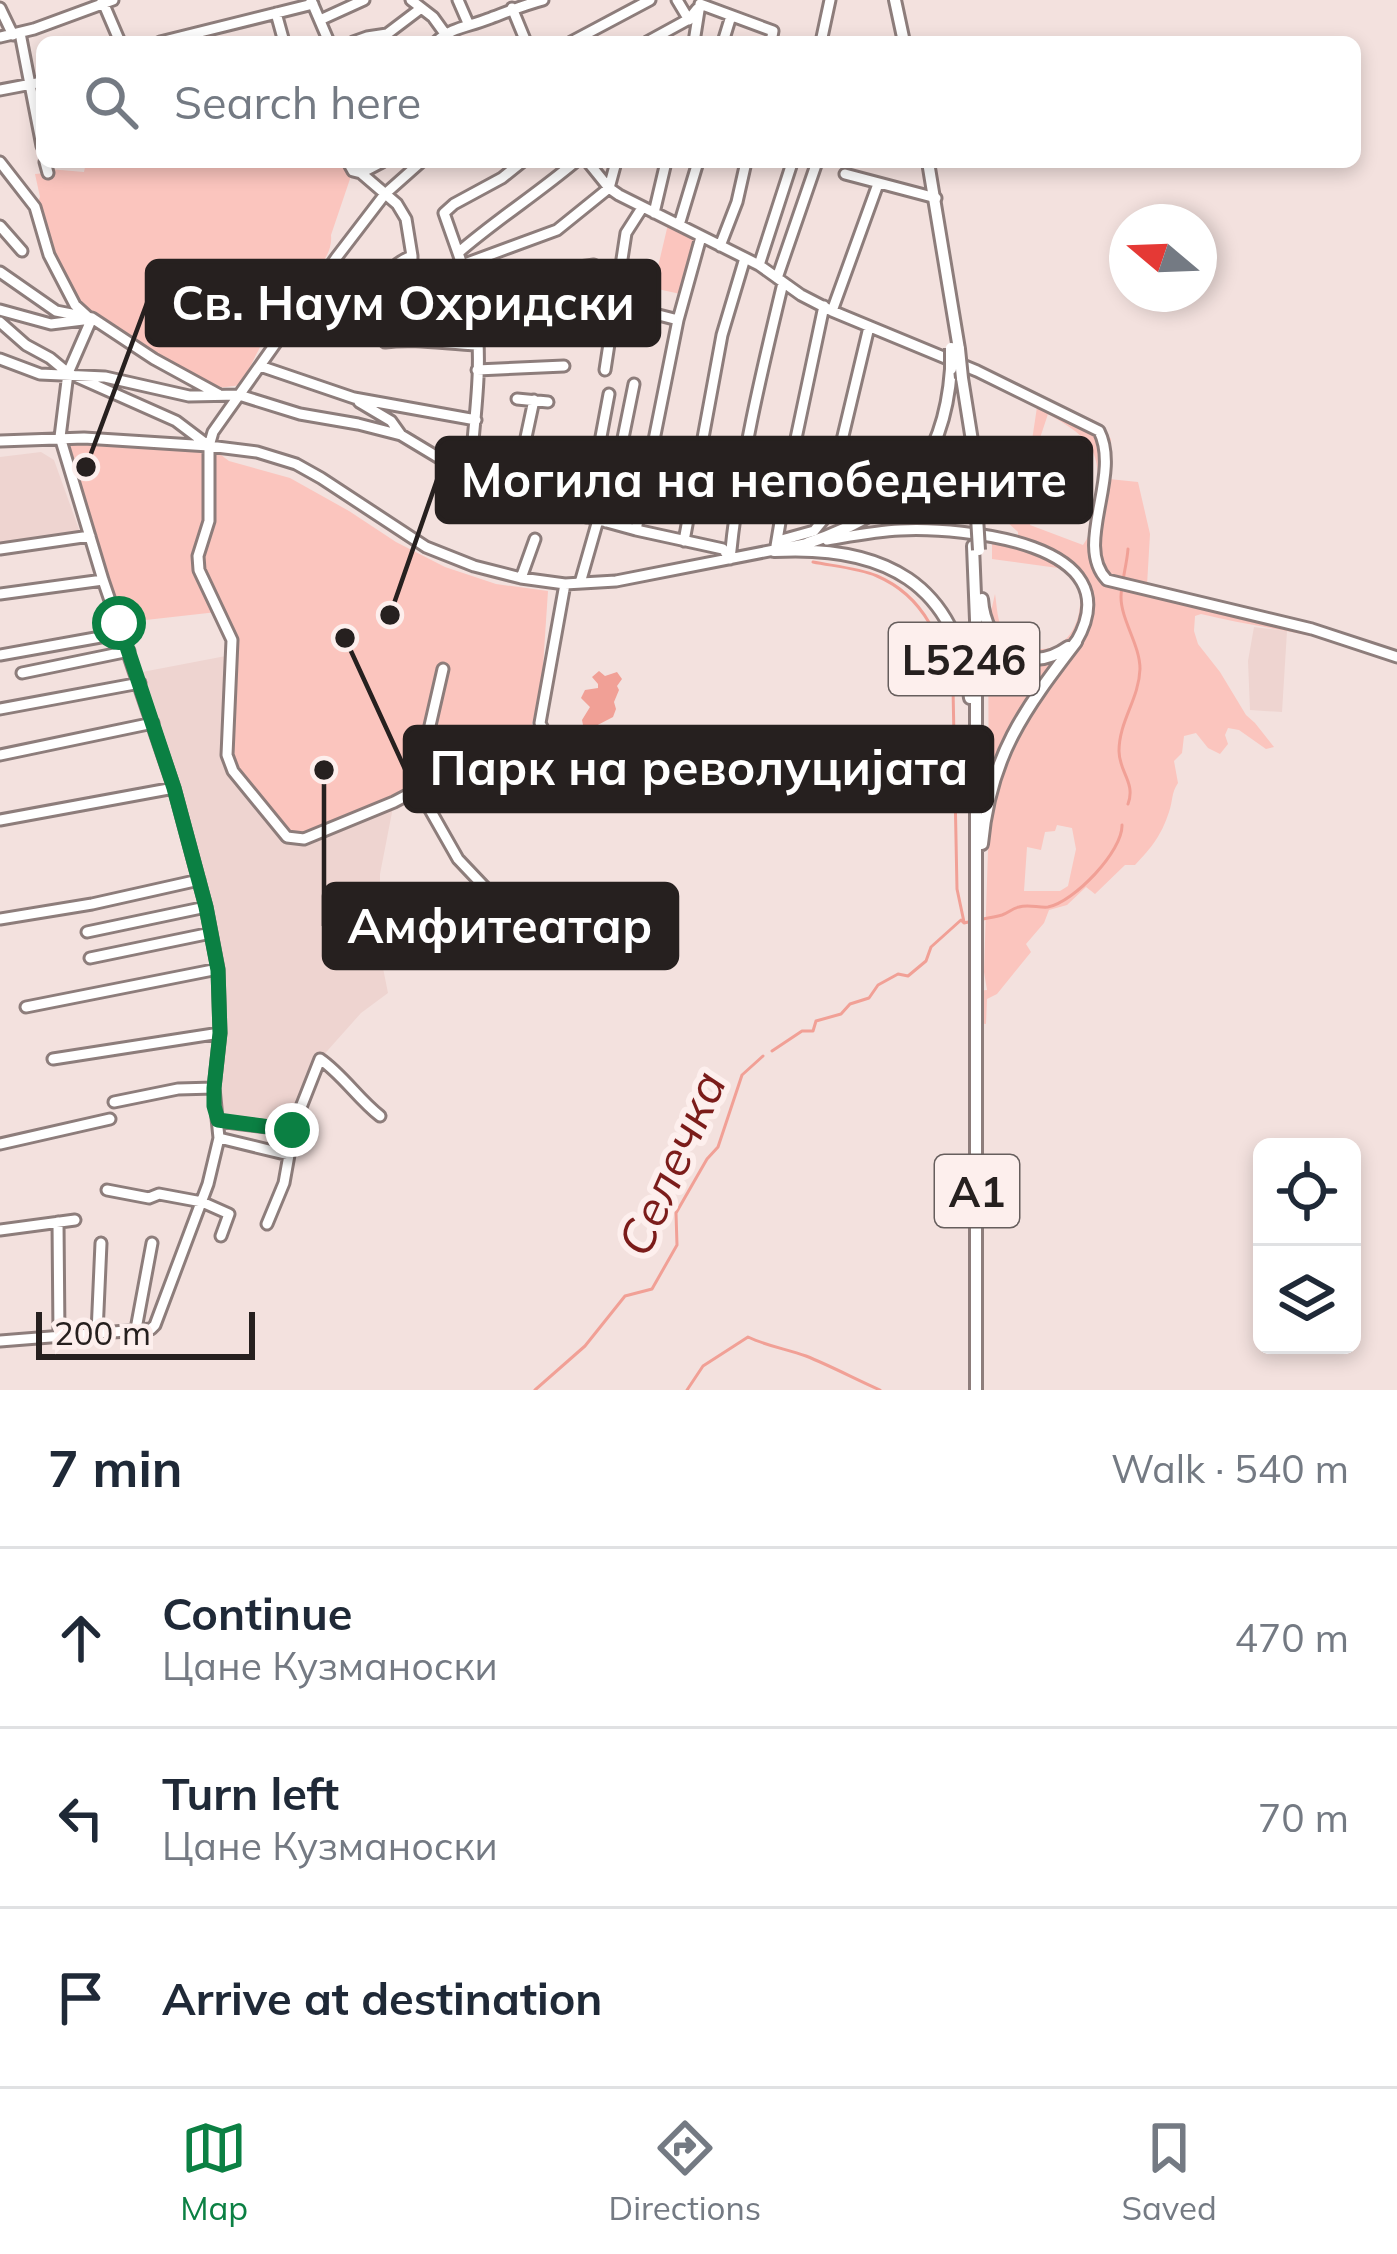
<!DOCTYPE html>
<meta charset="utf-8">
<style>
body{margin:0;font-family:Mulish,sans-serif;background:#f2f2f3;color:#1f2937}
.controls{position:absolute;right:36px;bottom:36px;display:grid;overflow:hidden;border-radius:18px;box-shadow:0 6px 18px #0003}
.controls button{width:108px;height:108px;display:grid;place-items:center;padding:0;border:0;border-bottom:3px solid #e0e1e3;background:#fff;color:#1f2937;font:60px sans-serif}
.compass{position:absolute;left:1109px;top:204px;width:108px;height:108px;border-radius:50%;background:#fff;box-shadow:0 6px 18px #0003;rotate:289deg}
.scale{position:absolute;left:36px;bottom:30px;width:219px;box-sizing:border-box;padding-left:12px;border:6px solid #26201f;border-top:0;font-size:33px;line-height:42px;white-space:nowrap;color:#26201f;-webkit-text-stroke:9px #fdefed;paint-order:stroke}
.stop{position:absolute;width:36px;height:36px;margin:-27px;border:9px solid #0b8043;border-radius:50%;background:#fff}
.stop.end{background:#0b8043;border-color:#fff;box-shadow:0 3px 12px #0008}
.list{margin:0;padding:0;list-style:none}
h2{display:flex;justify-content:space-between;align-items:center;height:156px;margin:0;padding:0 48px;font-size:51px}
h2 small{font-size:39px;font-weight:400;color:#747a83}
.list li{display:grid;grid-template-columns:78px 1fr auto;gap:36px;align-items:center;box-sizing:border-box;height:180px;padding:0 48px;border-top:3px solid #e0e1e3}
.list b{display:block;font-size:45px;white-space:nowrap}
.list p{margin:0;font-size:39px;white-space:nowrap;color:#747a83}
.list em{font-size:39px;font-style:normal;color:#747a83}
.icon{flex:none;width:66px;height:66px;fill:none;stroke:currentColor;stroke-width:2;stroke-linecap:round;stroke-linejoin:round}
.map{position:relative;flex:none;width:1397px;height:1390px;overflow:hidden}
.search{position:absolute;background:#fff;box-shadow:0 6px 18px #0003;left:36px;right:36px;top:36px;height:132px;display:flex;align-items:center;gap:30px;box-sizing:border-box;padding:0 42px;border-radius:18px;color:#747a83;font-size:45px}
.sheet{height:696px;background:#fff}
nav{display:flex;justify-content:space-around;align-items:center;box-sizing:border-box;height:168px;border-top:3px solid #e0e1e3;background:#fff;font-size:33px;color:#747a83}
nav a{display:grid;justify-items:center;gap:6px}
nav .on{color:#0b8043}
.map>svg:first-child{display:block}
</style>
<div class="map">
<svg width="1397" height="1390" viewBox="0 0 1397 1390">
<rect width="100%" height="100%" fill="#f3e1de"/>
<path fill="#eed4d0" d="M41 452 54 460 81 535 0 546V457Z
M1254 627 1287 631 1282 712 1250 710 1248 661Z
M231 655 394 802 380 874V953L388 993 361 1013 320 1059 292 1130 218 1121V969L206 907 137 673Z"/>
<path fill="#fbc5be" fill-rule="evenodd" d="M86 162H345L352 173 331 235C334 263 299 285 284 307 267 331 254 359 241 385L211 389 81 313 49 255 35 207 40 197 35 174 47 173 49 169 84 172Z
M669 220 701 237 685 295 653 288Z
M1023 393 1083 422 1092 419 1111 439 1109 479 1138 482 1150 534 1147 585 1187 593 1186 599 1397 657V663C1336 634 1266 630 1201 614L1195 616 1194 631 1198 644 1220 672 1246 715 1255 723 1274 747 1266 749 1239 730 1228 728 1225 735 1228 744 1220 754 1208 748 1196 733 1184 736 1182 753 1174 761 1178 783C1171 793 1173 801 1169 812 1161 836 1152 847 1135 865H1125L1095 894 1086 887 1067 905 1049 910 1044 923 1026 944 1031 952 997 994 987 999 986 1024 978 1023 977 991 987 990 984 972 989 820 988 625 995 594C997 606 997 622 1004 632 1010 641 1017 644 1027 647 1070 659 1087 615 1078 580L1058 568 992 559V537L1018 542V532L1006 521 1003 501 1006 485 1025 487 1037 407 1021 398ZM1048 414C1090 438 1102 449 1097 499 1095 516 1093 531 1083 545L1030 525 1040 438ZM1057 825 1072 828 1076 849 1068 886 1060 891H1024L1027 847 1041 850 1045 832 1055 831Z
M60 437 209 446 229 461 290 478 349 511 396 542 445 567 496 584 548 591 542 681 512 811 415 791 304 839 287 837 227 755 232 641 217 612 119 623Z"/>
<path fill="#f1a096" d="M599 671 605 676 617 672 622 679 617 686 619 690 614 702 616 709 613 717 590 729 583 725 582 720 590 707 581 698 585 690 598 688V684L592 677Z"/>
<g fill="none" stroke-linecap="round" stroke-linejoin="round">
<path stroke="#f1a096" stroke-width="3" d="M1128 549C1127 564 1121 584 1121 597 1121 620 1140 645 1140 669 1139 699 1119 721 1119 751 1119 772 1136 783 1128 804
M813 562C833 566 858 568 877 576 926 597 941 641 953 688L957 889 964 922
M772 1051 802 1031H813L816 1021 841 1014 850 1004 869 998 878 985 898 974 908 976 926 961 931 947 961 920 964 923C977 920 990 918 1002 915 1008 913 1013 908 1019 907 1028 904 1039 908 1048 907 1074 902 1123 851 1122 825
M535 1390 585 1346 625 1296 652 1289 677 1245 676 1213 707 1159 718 1147 742 1075 763 1056
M687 1390 703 1366 748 1337C767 1346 786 1349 806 1356 831 1366 855 1379 880 1390"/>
<g stroke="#8d7d7b" stroke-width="15">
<path id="minor" d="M102 0 120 42
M311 0 329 42
M411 0 433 17 451 42
M458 0 468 23
M677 0 689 20
M0 8 13 35
M512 8 526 42
M276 13 284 42
M320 20 364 0
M20 33 42 146
M0 37 34 29 113 0
M160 42 313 4
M353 42 367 37 387 34 420 9
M436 42C452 27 468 27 488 19 507 12 524 5 543 0
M571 42 650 0
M647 42 689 19 697 9
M694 42 700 4 773 31 771 42
M723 42 731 16
M821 42 830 0
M0 90 42 82
M0 162 35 207 49 255 75 305 87 316
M45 162 48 173
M348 162 353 171 361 173 397 204 406 219 412 256 411 339
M421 162 385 194 336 258 213 432 209 446V521L198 556 199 570 232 640 227 755 233 771 287 837 304 839 394 802 415 791 443 669
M588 162 609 188 619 195 759 265 801 295 832 311 977 371 1099 431C1122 476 1073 545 1107 580L1312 629 1397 657
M361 173 382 162
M845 174 936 198
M654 213 666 162
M679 225 698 162
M0 226 22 251
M720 246 737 202 746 162
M458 253C496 220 537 194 575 162
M462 265 557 230 609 188 616 162
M759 265 792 163
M412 269 447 285 594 265
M0 272 56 311 92 318 154 359 218 394
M777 278 817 162
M378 288C388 273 395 262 412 256
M0 310 51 324 83 320
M832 311 878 184
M647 312 678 320
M0 322 26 345 50 358 68 373 176 421 209 446
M476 323 614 320
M385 342C416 338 446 344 478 345
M0 359 40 374 105 377 189 396 239 395 300 414 358 424 401 435 494 491 636 530 723 549 730 559
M260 366 354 398 476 420
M477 370 564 366
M605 370 626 233 642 208
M517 399 548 402
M359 402 391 421 401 435
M0 441 84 438 209 446 257 452 296 464 321 478 426 547 474 566 521 578 565 584 616 581 810 543
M470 478C473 425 483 372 476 320 470 282 456 248 444 213L454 204 502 178 522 162
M513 498 534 400
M586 517 609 394
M606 522 634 384
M636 530 678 320 701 237
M827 540C851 536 876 531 900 530 962 527 1134 542 1076 642
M684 541 722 335 745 258
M778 541 814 531 823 520 869 327
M776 546 787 481 824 306
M0 549 90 536
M730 559C739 466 761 374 783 283
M521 578 535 539
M580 583 598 520
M0 594 103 580
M0 655 123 633
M22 673 129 651
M0 709 140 683
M548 739 540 723 565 584
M0 755 153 723
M415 791 429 808 458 859 494 897
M0 820 174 788
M0 919 92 904 199 880
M87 932 206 907
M90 958 211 933
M26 1007 218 969
M53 1059 220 1033
M114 1102 178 1089 214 1088
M218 1121 292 1130 320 1059C343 1075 358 1099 380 1116
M219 1138 289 1155 284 1183 267 1224
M0 1144 110 1119
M107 1190 149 1198 159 1194 202 1202 229 1214 221 1236
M58 1222 59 1335
M0 1230 75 1220
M136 1329 152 1243
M97 1333 101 1243
M0 1341 151 1329 155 1325 208 1184 219 1138 214 1088 220 1033 218 969 206 907 174 788 103 580 60 437 68 373 92 318"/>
</g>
<g stroke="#8d7d7b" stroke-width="16">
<path id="major" d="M895 0 904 42
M928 162 959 349
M962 378 973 447 977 517
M808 543C898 513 944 467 951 369
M973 546 976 620V1390
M774 551C883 545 957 582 970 698
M982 599C985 646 1026 677 1068 647
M982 844C990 756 1024 710 1076 642"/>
</g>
<use href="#minor" stroke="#fff" stroke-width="9"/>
<use href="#major" stroke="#fff" stroke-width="10"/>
<g stroke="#8d7d7b" stroke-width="16" stroke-linecap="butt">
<path id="major-bridge" d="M959 349 962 378
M951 369V348
M977 517 979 550"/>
</g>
<use href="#major-bridge" stroke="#fff" stroke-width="10"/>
</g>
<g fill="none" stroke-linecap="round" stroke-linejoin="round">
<path stroke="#0b8043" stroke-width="15" d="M119 623 174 788 206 907 218 970 220 1033 214 1088V1106L218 1120 292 1130"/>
</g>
<g text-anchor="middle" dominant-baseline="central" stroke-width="12" stroke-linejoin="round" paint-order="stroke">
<g fill="#fdefed" stroke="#665e5d" stroke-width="3">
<rect x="889" y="623" width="150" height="72" rx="9"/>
<rect x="935" y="1155" width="84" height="72" rx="9"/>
</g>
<g font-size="42" font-weight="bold" fill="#26201f">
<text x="964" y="659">L5246</text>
<text x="977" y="1191">A1</text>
</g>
<g font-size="48" font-style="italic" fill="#7b1c1a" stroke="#fdefed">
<text transform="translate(671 1163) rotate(-66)">Селечка</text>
</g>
</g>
<path fill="none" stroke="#26201f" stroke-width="4.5" d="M86 467L147 303M390 615L437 480M345 638L405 769M324 770L324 926"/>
<g fill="#26201f" stroke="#fdefed" stroke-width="4.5">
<circle cx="86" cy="467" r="12"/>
<circle cx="390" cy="615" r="12"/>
<circle cx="345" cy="638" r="12"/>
<circle cx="324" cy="770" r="12"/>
</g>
<g fill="#26201f" stroke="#26201f" stroke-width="4.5">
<rect x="147" y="261" width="512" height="84" rx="12"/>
<rect x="437" y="438" width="654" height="84" rx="12"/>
<rect x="405" y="727" width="587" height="84" rx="12"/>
<rect x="324" y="884" width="353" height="84" rx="12"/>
</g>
<g font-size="48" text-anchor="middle" font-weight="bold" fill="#fff">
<text x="403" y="320">Св. Наум Охридски</text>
<text x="764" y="497">Могила на непобедените</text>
<text x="699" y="785">Парк на револуцијата</text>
<text x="500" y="943">Амфитеатар</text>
</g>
</svg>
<div class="controls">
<button><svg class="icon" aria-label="locate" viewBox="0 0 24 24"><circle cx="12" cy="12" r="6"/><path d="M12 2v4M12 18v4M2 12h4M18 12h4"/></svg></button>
<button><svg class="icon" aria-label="layers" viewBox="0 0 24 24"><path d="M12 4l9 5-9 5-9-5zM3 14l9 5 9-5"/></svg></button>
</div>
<svg class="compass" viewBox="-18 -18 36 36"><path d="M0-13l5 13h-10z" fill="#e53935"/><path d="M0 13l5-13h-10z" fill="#747a83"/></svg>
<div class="scale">200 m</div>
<div class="stop" style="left:119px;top:623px"></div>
<div class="stop end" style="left:292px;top:1130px"></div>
<div class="search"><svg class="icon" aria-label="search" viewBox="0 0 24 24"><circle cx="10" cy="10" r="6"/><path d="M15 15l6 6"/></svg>Search here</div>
</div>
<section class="sheet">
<h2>7 min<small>Walk · 540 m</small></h2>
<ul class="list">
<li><svg class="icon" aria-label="ahead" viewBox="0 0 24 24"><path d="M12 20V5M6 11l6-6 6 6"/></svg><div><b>Continue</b><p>Цане Кузманоски</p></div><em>470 m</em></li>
<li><svg class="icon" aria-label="left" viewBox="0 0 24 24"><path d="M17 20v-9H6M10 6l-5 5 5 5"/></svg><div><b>Turn left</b><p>Цане Кузманоски</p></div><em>70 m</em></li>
<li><svg class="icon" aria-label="arrive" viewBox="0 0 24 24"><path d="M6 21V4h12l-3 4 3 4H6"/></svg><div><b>Arrive at destination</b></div></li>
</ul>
</section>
<nav>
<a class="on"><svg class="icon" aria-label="map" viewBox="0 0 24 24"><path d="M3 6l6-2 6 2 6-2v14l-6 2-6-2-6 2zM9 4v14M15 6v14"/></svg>Map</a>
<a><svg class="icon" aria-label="directions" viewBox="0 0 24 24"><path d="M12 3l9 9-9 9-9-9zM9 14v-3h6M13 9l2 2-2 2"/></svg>Directions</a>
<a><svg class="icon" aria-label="saved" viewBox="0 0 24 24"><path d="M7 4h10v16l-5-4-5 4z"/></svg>Saved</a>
</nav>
